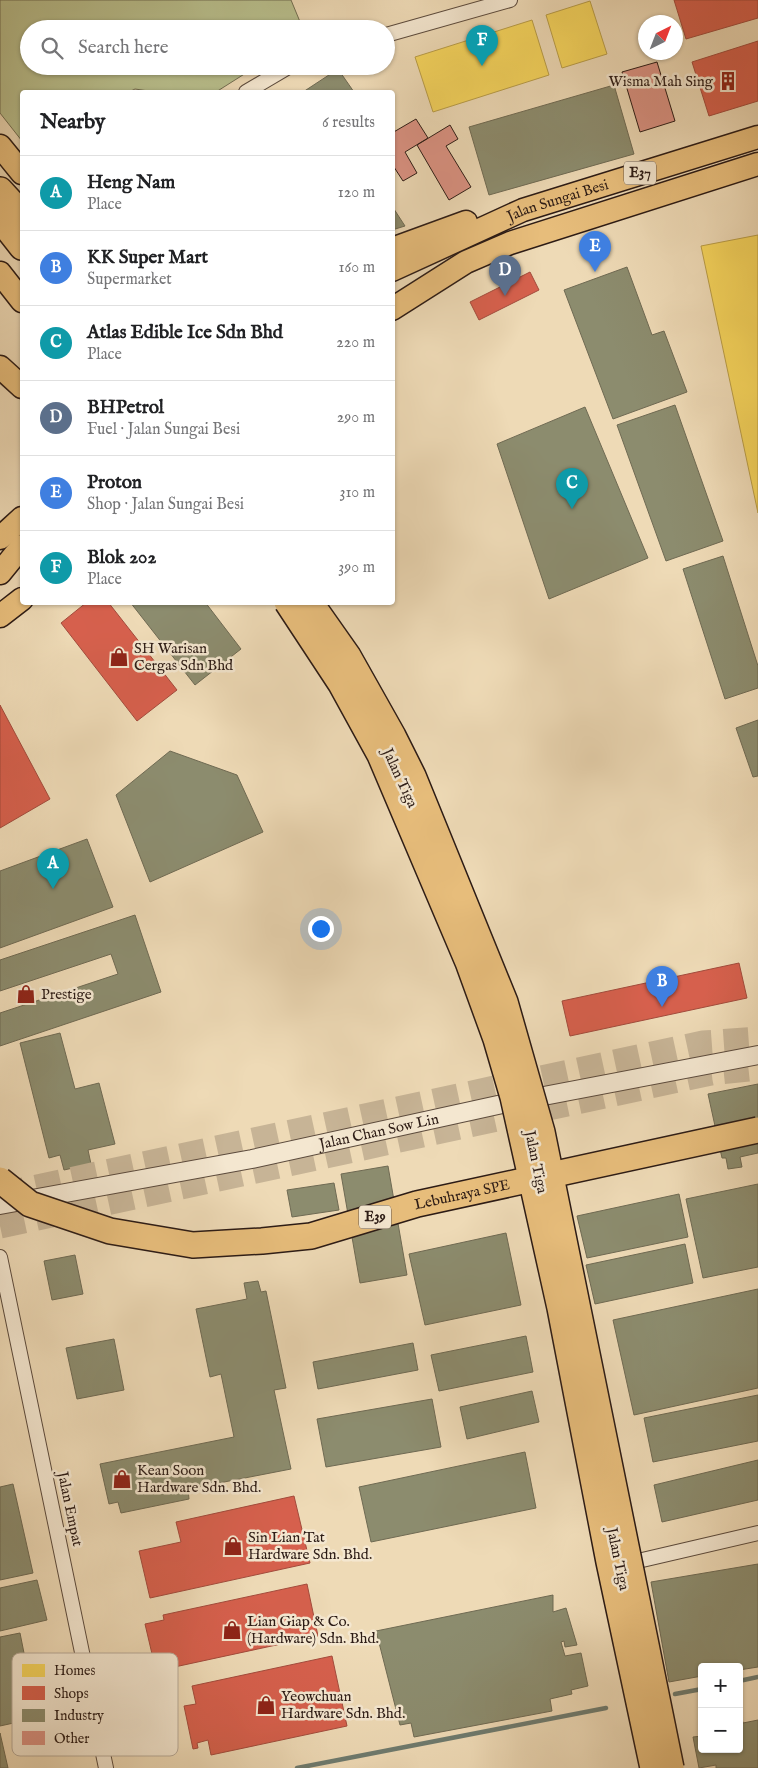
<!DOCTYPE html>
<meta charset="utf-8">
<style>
body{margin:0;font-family:"IM FELL English",serif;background:#f2f2f2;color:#202124}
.controls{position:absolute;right:15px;bottom:15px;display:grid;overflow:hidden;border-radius:5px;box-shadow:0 1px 4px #0004}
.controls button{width:45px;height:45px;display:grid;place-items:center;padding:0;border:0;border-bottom:1px solid #e0e0e0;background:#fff;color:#202124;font:25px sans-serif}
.compass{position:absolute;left:638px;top:15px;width:45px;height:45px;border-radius:50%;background:#fff;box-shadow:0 1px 4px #0004;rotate:42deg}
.you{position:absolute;left:320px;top:928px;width:18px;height:18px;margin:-12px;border:4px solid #fff;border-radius:50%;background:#1a73e8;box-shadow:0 0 0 8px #1a73e833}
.badge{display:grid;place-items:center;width:32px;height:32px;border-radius:50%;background:#8f2418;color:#fff;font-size:16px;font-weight:700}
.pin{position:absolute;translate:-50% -41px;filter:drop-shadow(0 1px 2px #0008)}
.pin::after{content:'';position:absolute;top:26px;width:18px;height:15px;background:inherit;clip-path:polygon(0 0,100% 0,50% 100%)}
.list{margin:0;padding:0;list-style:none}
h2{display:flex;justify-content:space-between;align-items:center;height:65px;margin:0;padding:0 20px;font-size:21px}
h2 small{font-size:16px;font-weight:400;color:#757577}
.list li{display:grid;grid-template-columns:32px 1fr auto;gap:15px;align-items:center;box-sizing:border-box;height:75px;padding:0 20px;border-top:1px solid #e0e0e0}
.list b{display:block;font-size:19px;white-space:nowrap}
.list p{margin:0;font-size:16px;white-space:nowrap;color:#757577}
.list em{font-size:16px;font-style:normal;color:#757577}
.icon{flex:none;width:28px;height:28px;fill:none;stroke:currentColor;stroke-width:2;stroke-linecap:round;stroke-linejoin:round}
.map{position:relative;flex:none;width:758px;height:1768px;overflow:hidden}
.search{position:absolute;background:#fff;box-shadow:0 1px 4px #0004;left:20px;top:20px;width:375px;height:55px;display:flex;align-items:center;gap:12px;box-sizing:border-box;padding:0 18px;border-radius:28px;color:#757577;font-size:19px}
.panel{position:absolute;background:#fff;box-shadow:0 1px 4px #0004;left:20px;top:90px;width:375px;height:515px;border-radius:5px}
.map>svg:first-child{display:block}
</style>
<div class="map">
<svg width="758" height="1768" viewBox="0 0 758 1768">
<rect width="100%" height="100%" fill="#eedab6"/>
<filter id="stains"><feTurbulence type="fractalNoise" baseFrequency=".004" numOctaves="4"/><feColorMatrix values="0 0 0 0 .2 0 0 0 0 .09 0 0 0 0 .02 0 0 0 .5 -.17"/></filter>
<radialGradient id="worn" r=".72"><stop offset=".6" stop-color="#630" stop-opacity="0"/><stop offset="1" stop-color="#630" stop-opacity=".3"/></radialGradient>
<path fill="#b9c08e" stroke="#726e52" d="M0 0H291L303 29H29V66H257L216 92H155L135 89 129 92H22V141L0 113Z"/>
<path fill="#f6d55c" stroke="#b99d47" d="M590 1 607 54 562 68 546 15Z
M532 20 549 75 433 112 415 57Z
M758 235V513L701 246Z"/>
<path fill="#d6604d" stroke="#a34b3c" d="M674 0H758V18L686 39Z
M758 41V101L709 116 692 62Z
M530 272 539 290 479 320 470 302Z
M87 602H108L177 690 137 721 61 623Z
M0 705 50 799 0 828Z
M739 963 747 998 570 1036 562 1001Z
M294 1496 310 1563 150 1598 139 1551 181 1542 176 1522Z
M307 1584 318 1636 156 1671 145 1624 164 1620 163 1615Z
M332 1656 347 1726 211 1755 208 1740 197 1743 198 1748 193 1749 184 1706 196 1704 192 1686Z"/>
<path fill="#8c8c6e" stroke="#6f6a53" d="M338 69 354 92H303Z
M614 85 634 154 489 195 469 127Z
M392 206 405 226 392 230Z
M627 267 652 335 664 331 687 392 613 419 564 290Z
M675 405 723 541 666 561 617 425Z
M585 407 648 558 549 599 497 444Z
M723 556 758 666V688L725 699 683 569Z
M130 602H205L241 649 195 685Z
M758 720V776L753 777 736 728Z
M170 751 237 775 263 832 150 882 116 795Z
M87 839 113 907 0 948V871Z
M135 915 161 992 0 1046V1013L118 974 111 954 0 991V960Z
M60 1033 75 1089 99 1083 115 1144 88 1150 91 1164 64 1170 60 1155 49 1158 20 1043Z
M758 1084V1153L740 1157 742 1167 728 1169 726 1158H722L708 1094Z
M388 1166 407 1275 360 1283 341 1174Z
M334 1183 339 1210 292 1217 287 1190Z
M758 1184V1267L703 1278 686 1199Z
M679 1194 688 1237 587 1258 577 1216Z
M506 1233 521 1305 425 1325 409 1254Z
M685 1244 693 1283 595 1304 586 1265Z
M75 1255 83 1294 52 1300 44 1261Z
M258 1281 261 1292 266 1291 286 1388 274 1390 291 1469 188 1489 189 1499 121 1513 118 1502 109 1504 100 1464 234 1437 221 1374 210 1377 196 1309 247 1299 244 1283Z
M758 1289V1388L634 1415 613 1320Z
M526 1336 533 1372 439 1391 431 1355Z
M114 1339 124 1390 77 1399 66 1348Z
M413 1343 418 1370 318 1389 313 1362Z
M532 1391 539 1422 467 1439 460 1407Z
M758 1395V1441L653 1462 644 1418Z
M432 1399 441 1447 326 1467 317 1419Z
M525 1452 536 1508 371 1542 359 1487Z
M758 1460V1500L662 1522 654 1485Z
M13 1484 33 1573 0 1580V1487Z
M758 1564V1667L739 1670V1667H702V1676L669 1682 651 1582Z
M37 1580 47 1620 0 1631V1588Z
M553 1595V1612L566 1608 577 1645 565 1647 564 1641 561 1642 565 1656 581 1653 588 1686 571 1690 572 1694 550 1699 552 1711 414 1737 411 1723 400 1725 376 1631Z
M20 1633 25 1658 37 1655 48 1702 56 1700 59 1713 0 1726V1637Z
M739 1706 743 1723 758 1720V1768H716V1765L699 1768 693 1737 702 1736V1749H739Z
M0 1733 8 1768H0Z"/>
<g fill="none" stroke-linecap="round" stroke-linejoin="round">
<path stroke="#6e7b6f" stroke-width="4.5" d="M739 1681 758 1677
M675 1694 702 1689
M297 1768 606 1708"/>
</g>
<path fill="#db9283" stroke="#2c1b15" d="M657 62 675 121 640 132 622 72Z
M416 119 428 138 405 152 417 173 403 181 392 164V133Z
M450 125 458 139 446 146 471 187 449 200 417 145Z"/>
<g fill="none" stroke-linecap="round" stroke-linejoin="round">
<path stroke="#c7b496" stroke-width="25" stroke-dasharray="25 12" stroke-linecap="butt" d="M0 1195 703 1043 758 1039
M0 1226 711 1073 758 1068"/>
<g stroke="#5c4b3d" stroke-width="16">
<path id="minor" d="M386 35 510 0
M246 92 290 66
M0 1257 106 1768
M625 1564 758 1533"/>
</g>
<g stroke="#5c4b3d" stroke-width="20">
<g id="tertiary">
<path id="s1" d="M0 1205 252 1159 507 1103 758 1055"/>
</g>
</g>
<g stroke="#2c1b15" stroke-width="25">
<g id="primary">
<path d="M0 146 22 173"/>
<path d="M392 249 466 222"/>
<path id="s2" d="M392 270 523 210 758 137"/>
<path d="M0 273 22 301"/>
<path d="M392 309 466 262 510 243 758 164"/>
<path d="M0 367 22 387"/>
<path d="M0 538 22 518"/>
<path d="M0 573 22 546"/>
<path d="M0 616 22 599"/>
</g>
</g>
<g stroke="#2c1b15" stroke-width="28">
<path id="motorway" d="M0 190 22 214
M0 219 22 247"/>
</g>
<use href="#minor" stroke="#f4e7d0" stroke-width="14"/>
<use href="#tertiary" stroke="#f4e7d0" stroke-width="18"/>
<use href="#primary" stroke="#e7bd7b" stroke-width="22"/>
<use href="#motorway" stroke="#e7bd7b" stroke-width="25"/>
<g stroke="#2c1b15" stroke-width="28" stroke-linecap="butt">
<g id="motorway-bridge">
<path d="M287 602 341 684 380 755 468 962 496 1039 513 1097 560 1308 609 1562 653 1768"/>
<path d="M310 602 348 656 393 736 413 776 505 1002 542 1132 671 1768"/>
<path id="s3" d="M0 1180 30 1204 110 1231 193 1245 262 1241 311 1236 417 1204 758 1130"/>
</g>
</g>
<use href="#motorway-bridge" stroke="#e7bd7b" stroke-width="25"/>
</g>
<defs>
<g id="building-bare" transform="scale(1.5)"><path d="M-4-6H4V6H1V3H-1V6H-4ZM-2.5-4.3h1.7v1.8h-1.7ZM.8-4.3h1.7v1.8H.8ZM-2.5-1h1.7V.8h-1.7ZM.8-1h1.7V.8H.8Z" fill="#8f2418" stroke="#f4e7d0" stroke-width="2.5" paint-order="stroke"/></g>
<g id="shop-bare" transform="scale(1.5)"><path d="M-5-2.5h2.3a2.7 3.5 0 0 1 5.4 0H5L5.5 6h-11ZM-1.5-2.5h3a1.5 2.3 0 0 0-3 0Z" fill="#8f2418" stroke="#f4e7d0" stroke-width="2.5" paint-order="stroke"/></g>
</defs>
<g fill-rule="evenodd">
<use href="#building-bare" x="728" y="81"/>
<use href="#shop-bare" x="119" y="657"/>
<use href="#shop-bare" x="26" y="994"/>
<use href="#shop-bare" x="122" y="1479"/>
<use href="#shop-bare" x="233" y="1546"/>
<use href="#shop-bare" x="232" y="1630"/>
<use href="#shop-bare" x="266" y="1705"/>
</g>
<g text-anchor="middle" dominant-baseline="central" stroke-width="5" stroke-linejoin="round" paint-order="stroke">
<g fill="#f4e7d0" stroke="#68584d" stroke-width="1">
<rect x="624" y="161.5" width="32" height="23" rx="4"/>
<rect x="359" y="1205.5" width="32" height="23" rx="4"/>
</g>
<g font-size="14" font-weight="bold" fill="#2c1b15">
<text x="640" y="173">E37</text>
<text x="375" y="1217">E39</text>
</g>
<g font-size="15" fill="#2c1b15" stroke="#f4e7d0" text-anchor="start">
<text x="713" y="81" text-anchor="end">Wisma Mah Sing</text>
<text x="134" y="648">SH Warisan<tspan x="134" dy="17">Cergas Sdn Bhd</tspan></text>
<text x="41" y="994">Prestige</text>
<text x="137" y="1470">Kean Soon<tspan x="137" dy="17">Hardware Sdn. Bhd.</tspan></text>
<text x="248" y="1537">Sin Lian Tat<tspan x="248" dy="17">Hardware Sdn. Bhd.</tspan></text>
<text x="247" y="1621">Lian Giap &amp; Co.<tspan x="247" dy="17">(Hardware) Sdn. Bhd.</tspan></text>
<text x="281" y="1696">Yeowchuan<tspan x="281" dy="17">Hardware Sdn. Bhd.</tspan></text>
</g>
<g font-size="15" fill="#2c1b15" stroke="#f4e7d0">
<text stroke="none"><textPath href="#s2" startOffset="180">Jalan Sungai Besi</textPath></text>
<text transform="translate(400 778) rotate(65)">Jalan Tiga</text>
<text stroke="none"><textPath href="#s1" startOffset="386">Jalan Chan Sow Lin</textPath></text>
<text transform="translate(536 1162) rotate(78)">Jalan Tiga</text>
<text stroke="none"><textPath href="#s3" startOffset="482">Lebuhraya SPE</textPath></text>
<text transform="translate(70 1509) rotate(78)">Jalan Empat</text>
<text transform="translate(618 1559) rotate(78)">Jalan Tiga</text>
</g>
</g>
<rect x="12" y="1653" width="166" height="103" rx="8" fill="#f4e7d0" stroke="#b8aa98" stroke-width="1"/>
<rect x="22" y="1664" width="23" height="13" fill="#f6d55c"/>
<rect x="22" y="1686" width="23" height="14" fill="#d6604d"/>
<rect x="22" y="1709" width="23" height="13" fill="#8c8c6e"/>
<rect x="22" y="1731" width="23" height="14" fill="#db9283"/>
<g font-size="14" fill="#2c1b15">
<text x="54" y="1675">Homes</text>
<text x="54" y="1698">Shops</text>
<text x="54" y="1720">Industry</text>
<text x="54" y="1743">Other</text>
</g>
<rect width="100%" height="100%" filter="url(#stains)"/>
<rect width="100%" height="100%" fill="url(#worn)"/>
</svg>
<div class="controls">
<button>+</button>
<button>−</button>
</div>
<svg class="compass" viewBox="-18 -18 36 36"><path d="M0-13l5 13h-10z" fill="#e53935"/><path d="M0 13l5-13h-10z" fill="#757577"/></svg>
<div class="you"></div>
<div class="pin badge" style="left:53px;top:889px;background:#0f9aa8">A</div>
<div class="pin badge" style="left:662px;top:1007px;background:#3f7fe0">B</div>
<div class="pin badge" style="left:572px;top:509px;background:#0f9aa8">C</div>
<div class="pin badge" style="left:505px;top:296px;background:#5c6f8a">D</div>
<div class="pin badge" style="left:595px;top:272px;background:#3f7fe0">E</div>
<div class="pin badge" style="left:482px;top:66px;background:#0f9aa8">F</div>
<div class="search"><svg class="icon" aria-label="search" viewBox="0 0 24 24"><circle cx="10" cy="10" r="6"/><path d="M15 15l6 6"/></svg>Search here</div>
<section class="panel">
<h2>Nearby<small>6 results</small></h2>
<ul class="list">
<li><span class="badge" style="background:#0f9aa8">A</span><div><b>Heng Nam</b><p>Place</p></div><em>120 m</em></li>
<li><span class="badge" style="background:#3f7fe0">B</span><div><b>KK Super Mart</b><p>Supermarket</p></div><em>160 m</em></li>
<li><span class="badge" style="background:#0f9aa8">C</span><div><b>Atlas Edible Ice Sdn Bhd</b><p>Place</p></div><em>220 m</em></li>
<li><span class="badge" style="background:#5c6f8a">D</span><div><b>BHPetrol</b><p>Fuel · Jalan Sungai Besi</p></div><em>290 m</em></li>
<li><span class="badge" style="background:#3f7fe0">E</span><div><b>Proton</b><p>Shop · Jalan Sungai Besi</p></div><em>310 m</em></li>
<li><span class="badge" style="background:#0f9aa8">F</span><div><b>Blok 202</b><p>Place</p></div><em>390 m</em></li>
</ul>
</section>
</div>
